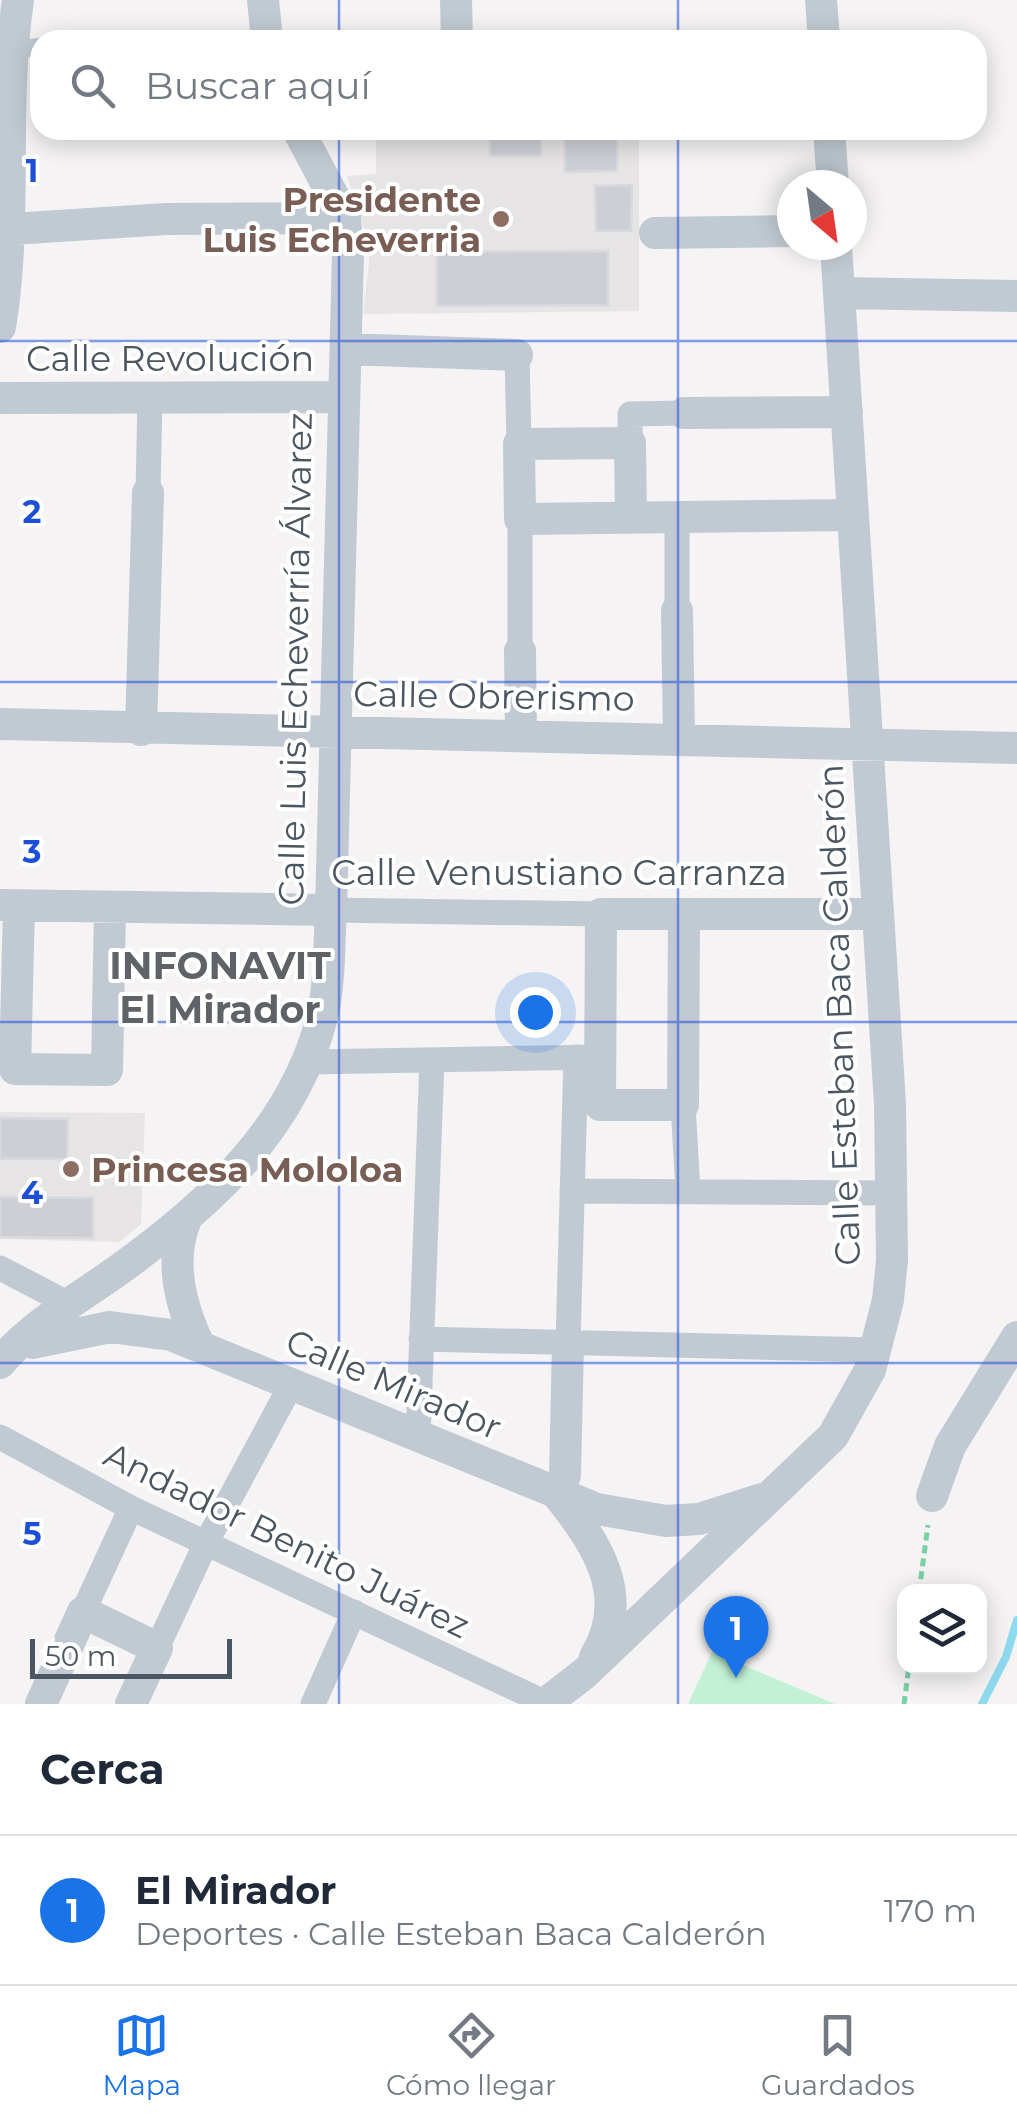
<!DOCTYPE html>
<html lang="es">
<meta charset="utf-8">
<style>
body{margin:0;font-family:Montserrat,sans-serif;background:#f6f6f7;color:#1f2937}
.controls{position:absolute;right:30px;bottom:30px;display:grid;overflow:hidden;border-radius:20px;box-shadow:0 5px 25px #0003}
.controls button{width:90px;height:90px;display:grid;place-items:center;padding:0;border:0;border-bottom:2px solid #e0e1e3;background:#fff;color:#1f2937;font:50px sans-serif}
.compass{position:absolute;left:777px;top:170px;width:90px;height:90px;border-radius:50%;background:#fff;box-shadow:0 5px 25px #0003;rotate:151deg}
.scale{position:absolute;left:30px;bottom:25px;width:202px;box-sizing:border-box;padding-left:10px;border:5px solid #4a5661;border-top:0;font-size:28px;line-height:35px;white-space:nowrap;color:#4a5661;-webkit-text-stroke:8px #fff;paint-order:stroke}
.you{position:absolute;left:535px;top:1012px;width:35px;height:35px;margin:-25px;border:8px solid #fff;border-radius:50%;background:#1a73e8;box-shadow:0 0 0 15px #1a73e833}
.badge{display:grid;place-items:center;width:65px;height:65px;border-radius:50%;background:#1a73e8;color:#fff;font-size:32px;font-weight:700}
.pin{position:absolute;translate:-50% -82px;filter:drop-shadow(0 2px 5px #0008)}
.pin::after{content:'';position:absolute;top:52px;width:35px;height:30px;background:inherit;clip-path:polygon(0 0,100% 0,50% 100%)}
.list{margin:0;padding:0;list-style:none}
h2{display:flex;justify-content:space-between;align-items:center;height:130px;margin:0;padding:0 40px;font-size:42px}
h2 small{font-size:32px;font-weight:400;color:#747a83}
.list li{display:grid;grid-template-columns:65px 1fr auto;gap:30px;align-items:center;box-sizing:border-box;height:150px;padding:0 40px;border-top:2px solid #e0e1e3}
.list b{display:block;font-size:38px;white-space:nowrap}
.list p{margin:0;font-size:32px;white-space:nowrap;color:#747a83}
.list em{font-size:32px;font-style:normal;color:#747a83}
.icon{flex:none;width:55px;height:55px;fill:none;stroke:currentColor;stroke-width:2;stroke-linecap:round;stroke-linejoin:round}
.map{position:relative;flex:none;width:1017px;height:1704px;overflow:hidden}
.search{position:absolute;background:#fff;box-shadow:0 5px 25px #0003;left:30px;right:30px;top:30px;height:110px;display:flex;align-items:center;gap:25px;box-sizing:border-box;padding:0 35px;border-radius:30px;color:#747a83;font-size:38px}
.sheet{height:280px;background:#fff}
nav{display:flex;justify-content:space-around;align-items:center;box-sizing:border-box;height:140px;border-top:2px solid #e0e1e3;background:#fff;font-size:28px;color:#747a83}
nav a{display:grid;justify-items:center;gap:5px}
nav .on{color:#1a73e8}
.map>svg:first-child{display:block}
</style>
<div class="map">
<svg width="1017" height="1704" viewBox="0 0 1017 1704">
<rect width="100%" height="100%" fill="#f5f3f3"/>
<path fill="#e6e4e5" d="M639 131V311L363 314 369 263 367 236 347 176 376 174V133Z
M0 1112 145 1113 141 1224 119 1242 0 1239Z"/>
<path fill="#c3f1d5" d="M712 1652 835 1704H688Z"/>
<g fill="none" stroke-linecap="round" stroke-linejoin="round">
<path stroke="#90daee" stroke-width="8" d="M982 1704 1006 1657 1017 1620"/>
</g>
<path fill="#cdcfd5" stroke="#d7d9de" stroke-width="2.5" d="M617 135V171L565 172V136Z
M490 138H541V156H490Z
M632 185 631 231H596L595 186Z
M608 251V305L437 306V252Z
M0 1118 68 1119 67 1159H0Z
M0 1197 93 1198V1238L0 1237Z"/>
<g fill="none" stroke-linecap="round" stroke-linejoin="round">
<path stroke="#7ad0a6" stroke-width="5" stroke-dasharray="8 5" stroke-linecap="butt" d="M919 1592 928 1525
M904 1704 909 1666"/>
<path stroke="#c1cad2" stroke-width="18" d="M10 50 40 47"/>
<path stroke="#c1cad2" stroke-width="25" d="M517 355 519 444
M630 443V414L684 413
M148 493 150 397
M677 517V611
M520 519V651
M331 910 601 914
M309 1062 600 1057
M683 1105 688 1191
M572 1191 891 1193
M0 1268 71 1305
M421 1339 876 1350
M568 1343 576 1057
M0 1437 131 1508 546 1703
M418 1438 432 1060
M83 1612 131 1508
M157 1648 206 1543 291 1385
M313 1704 354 1612"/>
<path stroke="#c1cad2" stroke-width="32" d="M263 0 267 40
M456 0 457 40
M821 0 824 40
M829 130 833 185
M12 229 166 219 345 218
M655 233 792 231
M839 293 1017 296
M0 327C18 218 2 109 18 0
M346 349 517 355
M0 398 340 397
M684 413 847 412
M631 518 630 443 519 444 520 519 853 515
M677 611 679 739
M520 651 521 736
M0 724 1017 748
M141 730 148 493
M0 905 331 910
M19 906 15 1069 107 1070 110 907
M684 914 683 1105H600L601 914H878
M187 1217C168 1259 180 1305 199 1345
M32 1343 110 1327 171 1335 597 1509 666 1521 699 1519 762 1499
M0 1363C31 1325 81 1297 120 1269 210 1204 294 1128 322 1017 330 984 329 945 331 910L348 253 345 218 298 130
M558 1495C597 1544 632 1596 595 1657
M558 1495 565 1475 568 1343
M932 1496 950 1446 1017 1337
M41 1704 83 1612 157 1648 131 1704
M545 1704 585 1673 833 1436 870 1370 888 1300 892 1260 890 1104 836 245"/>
</g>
<path fill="none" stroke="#1d4ed8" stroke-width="2.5" stroke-opacity="0.55" d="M339 0V40M678 0V40M339 130V1704M678 130V1704M0 341H1017M0 682H1017M0 1022H1017M0 1363H1017"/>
<g fill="#8d6e63" stroke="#fff" stroke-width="4">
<circle cx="501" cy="219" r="10"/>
<circle cx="71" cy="1169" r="10"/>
</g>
<g text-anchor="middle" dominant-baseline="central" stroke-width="8" stroke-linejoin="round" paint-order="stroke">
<g font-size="35" font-weight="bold" fill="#785e54" stroke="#fff" text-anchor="end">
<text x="481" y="199">Presidente<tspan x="481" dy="40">Luis Echeverria</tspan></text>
<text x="91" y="1169" text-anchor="start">Princesa Mololoa</text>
</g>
<g font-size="35" fill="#4a5661" stroke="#fff">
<text x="170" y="358">Calle Revolución</text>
<text transform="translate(295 659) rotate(-89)">Calle Luis Echeverría Álvarez</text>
<text transform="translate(494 696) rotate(1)">Calle Obrerismo</text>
<text x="559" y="872">Calle Venustiano Carranza</text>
<text transform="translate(839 1015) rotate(-92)">Calle Esteban Baca Calderón</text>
<text transform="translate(394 1384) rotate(23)">Calle Mirador</text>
<text transform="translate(287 1540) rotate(26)">Andador Benito Juárez</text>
</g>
<g font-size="38" font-weight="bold" fill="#5f6368" stroke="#fff">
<text x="220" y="965">INFONAVIT<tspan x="220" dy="44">El Mirador</tspan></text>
</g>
</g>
<g font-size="32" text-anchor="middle" font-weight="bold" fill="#1d4ed8" stroke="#fff" stroke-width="8" stroke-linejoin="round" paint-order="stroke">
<text x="32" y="182">1</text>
<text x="32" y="523">2</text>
<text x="32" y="863">3</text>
<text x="32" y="1204">4</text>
<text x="32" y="1545">5</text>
</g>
</svg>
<div class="controls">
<button><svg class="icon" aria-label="layers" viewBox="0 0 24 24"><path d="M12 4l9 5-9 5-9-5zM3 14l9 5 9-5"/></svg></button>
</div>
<svg class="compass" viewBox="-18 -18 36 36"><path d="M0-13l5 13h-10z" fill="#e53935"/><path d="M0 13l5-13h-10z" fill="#747a83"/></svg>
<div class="scale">50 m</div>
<div class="you"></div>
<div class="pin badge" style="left:736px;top:1678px">1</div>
<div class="search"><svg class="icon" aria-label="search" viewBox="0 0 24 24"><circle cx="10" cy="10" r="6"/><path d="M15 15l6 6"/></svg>Buscar aquí</div>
</div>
<section class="sheet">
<h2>Cerca<small></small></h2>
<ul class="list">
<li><span class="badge">1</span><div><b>El Mirador</b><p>Deportes · Calle Esteban Baca Calderón</p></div><em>170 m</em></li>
</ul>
</section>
<nav>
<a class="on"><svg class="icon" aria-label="map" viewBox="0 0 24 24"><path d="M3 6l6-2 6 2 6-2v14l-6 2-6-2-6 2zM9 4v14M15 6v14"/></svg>Mapa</a>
<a><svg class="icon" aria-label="directions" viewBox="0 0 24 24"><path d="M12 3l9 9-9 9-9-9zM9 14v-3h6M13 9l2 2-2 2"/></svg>Cómo llegar</a>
<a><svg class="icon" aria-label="saved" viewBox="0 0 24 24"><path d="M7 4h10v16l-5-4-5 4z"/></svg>Guardados</a>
</nav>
